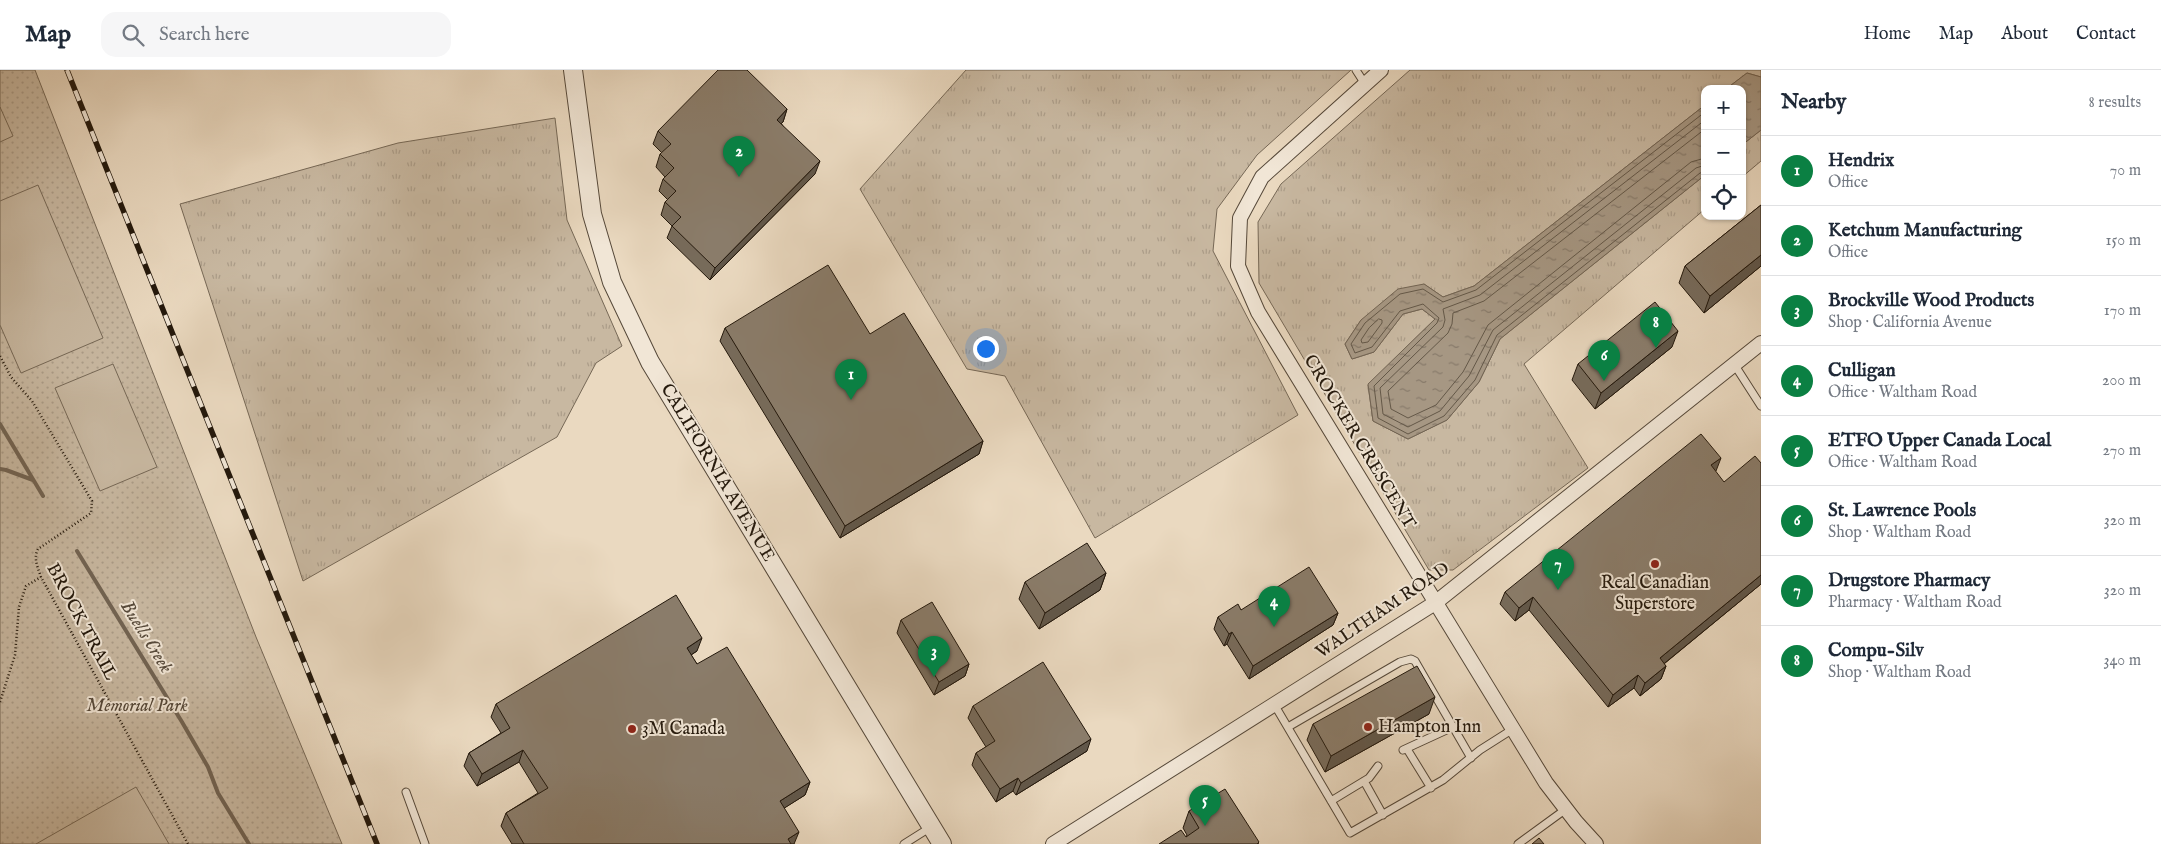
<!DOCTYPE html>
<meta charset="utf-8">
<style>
body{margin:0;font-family:"IM FELL English",serif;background:#f6f6f7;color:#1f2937}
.controls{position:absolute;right:15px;top:15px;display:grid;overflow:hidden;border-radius:10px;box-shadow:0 1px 4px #0004}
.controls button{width:45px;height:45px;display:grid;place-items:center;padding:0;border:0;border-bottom:1px solid #e0e1e3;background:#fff;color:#1f2937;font:25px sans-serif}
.you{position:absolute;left:985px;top:278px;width:18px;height:18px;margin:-12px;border:4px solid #fff;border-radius:50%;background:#1a73e8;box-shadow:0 0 0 8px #1a73e833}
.badge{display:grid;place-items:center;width:32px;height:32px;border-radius:50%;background:#0b8043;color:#fff;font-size:16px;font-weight:700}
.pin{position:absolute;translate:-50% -41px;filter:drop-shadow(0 1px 2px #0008)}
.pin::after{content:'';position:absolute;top:26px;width:18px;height:15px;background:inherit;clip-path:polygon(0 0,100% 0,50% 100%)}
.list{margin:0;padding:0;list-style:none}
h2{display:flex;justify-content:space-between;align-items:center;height:65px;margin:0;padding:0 20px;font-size:21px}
h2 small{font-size:16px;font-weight:400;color:#747a83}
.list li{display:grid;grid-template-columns:32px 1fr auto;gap:15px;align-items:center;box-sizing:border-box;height:70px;padding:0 20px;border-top:1px solid #e0e1e3}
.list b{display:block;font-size:19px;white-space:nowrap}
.list p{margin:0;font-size:16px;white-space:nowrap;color:#747a83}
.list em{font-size:16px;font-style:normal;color:#747a83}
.icon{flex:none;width:28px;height:28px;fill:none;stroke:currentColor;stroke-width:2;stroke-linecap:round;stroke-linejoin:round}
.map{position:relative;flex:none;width:1761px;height:774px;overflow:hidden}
header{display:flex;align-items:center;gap:30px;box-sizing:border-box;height:70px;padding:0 25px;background:#fff;border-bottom:1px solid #e0e1e3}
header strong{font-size:24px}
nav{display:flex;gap:28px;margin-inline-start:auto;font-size:18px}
.search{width:350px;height:45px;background:#f6f6f7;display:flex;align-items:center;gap:12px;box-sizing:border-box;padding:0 18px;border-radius:15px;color:#747a83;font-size:19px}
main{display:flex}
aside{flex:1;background:#fff}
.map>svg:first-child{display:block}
</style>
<header>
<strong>Map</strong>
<div class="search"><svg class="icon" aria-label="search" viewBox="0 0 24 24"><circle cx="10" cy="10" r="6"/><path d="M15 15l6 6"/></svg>Search here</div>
<nav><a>Home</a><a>Map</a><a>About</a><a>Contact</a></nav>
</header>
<main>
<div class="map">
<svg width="1761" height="774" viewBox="0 0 1761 774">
<defs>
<pattern id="grass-tufts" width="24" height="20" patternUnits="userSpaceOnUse" patternTransform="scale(1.25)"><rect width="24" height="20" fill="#c8b8a1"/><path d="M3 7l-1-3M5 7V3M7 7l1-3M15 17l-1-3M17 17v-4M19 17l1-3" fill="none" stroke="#ac9d89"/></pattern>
<pattern id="park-dots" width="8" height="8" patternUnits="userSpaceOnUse" patternTransform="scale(1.25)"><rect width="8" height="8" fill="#c8b8a1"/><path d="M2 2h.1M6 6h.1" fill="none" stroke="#ac9d89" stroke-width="1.8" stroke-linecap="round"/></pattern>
<pattern id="water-ripples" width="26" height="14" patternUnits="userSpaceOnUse" patternTransform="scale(1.25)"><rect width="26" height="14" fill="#a69783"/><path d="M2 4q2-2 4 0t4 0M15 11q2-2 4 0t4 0" fill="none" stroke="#877a6a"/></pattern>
</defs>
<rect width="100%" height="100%" fill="#ead9c0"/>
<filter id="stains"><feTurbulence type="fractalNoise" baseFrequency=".004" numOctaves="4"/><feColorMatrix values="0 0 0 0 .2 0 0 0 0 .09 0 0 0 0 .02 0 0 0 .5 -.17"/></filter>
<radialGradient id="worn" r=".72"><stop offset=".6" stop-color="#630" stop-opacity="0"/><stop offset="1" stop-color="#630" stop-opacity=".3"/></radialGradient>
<path fill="url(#grass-tufts)" stroke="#766856" d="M966 0H1351L1257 85 1217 139 1213 181 1298 345 1095 468 1005 306 967 299 860 119Z
M1410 0H1761V7L1747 3 1726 19H1705V35L1474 216 1443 227 1424 214 1361 250 1345 274 1352 289 1374 282 1403 244 1422 239 1435 249 1368 315 1373 351 1408 369 1447 350 1479 312 1500 269 1705 105V139L1524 294 1588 398 1453 500H1429L1259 213 1258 152 1281 114Z
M555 48 567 150 622 276 596 293 557 367 303 511 180 134 398 73Z
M1761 60V91L1742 107V75Z"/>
<path fill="url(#park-dots)" stroke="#766856" d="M0 0H35L256 567 342 774H0Z"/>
<path fill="#c8b8a1" stroke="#766856" d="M0 37 13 66 0 72Z
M38 115 103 268 21 303 0 255V131Z
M113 294 157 397 100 421 55 318Z
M136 717 169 774H36Z"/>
<path fill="url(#water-ripples)" stroke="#726453" d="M1747 3 1761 7V60L1742 75V19H1726Z
M1705 35V105L1500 269 1479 312 1447 350 1408 369 1373 351 1368 314 1435 249 1422 239 1403 244 1374 282 1352 289 1345 274 1361 250 1398 219 1424 214 1443 227 1474 216Z"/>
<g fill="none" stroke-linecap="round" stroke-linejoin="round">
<path stroke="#645848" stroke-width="1" d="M1705 42 1476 220 1443 232 1423 219 1400 224 1365 253 1351 274 1355 283 1372 277 1400 241 1423 234 1439 248 1437 253 1374 316 1378 348 1408 364 1444 346 1475 310 1497 265 1700 103 1705 102
M1705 50 1480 225 1443 239 1445 250 1443 257 1380 318 1383 344 1408 357 1440 341 1469 306 1493 260 1696 98 1705 95
M1705 59 1484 231 1453 243 1452 254 1448 263 1388 321 1391 339 1408 348 1436 335 1463 302 1488 255 1691 92 1705 88
M1379 249 1382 250V253L1368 272 1362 273 1361 270 1369 258Z"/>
<path stroke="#726453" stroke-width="4" d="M0 354 43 426
M0 399 6 400 33 410
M77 481 182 652 208 697 218 723 249 774"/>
<g stroke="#554839" stroke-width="9">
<path id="service" d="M1356 0 1365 14
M1734 294 1761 336
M1274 634 1350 763 1443 710 1480 680 1513 659
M1288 657 1400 592 1411 589 1415 591 1471 688
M1407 679 1431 718
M1403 680 1453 657
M1364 711 1383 745
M406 722 425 774
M1331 731 1369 708 1378 696
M904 774 931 757
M1518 774 1566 739"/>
</g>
<g stroke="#554839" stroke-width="16">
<path id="minor" d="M1381 0 1262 107 1240 148 1238 196 1258 242 1546 713 1576 752 1596 774
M1053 774 1435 533 1761 273"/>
</g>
<g stroke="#554839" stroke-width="20">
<path id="tertiary" d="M573 0 592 144 612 212 650 292 942 774"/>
</g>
<path stroke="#23180c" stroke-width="2.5" stroke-dasharray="1 2.5" stroke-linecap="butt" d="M0 286 11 307 32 331 92 431 91 443 38 479C33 488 38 498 41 507L188 774
M0 632 15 585 19 537 26 516 41 507"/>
<use href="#service" stroke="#f1e6d6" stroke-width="7"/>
<use href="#minor" stroke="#f1e6d6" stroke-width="14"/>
<use href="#tertiary" stroke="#f1e6d6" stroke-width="18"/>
<g stroke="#23180c" stroke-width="5.5">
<path id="rail" d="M67 0 377 774"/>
</g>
<use href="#rail" stroke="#f1e6d6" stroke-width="4" stroke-dasharray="11" stroke-linecap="butt"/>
</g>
<path fill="#776b5b" stroke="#23180c" d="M787 39 783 52 781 53 815 104 710 210 667 168 672 156 661 145 665 132 668 130 659 121 663 109 665 107 656 97 660 84 662 83 653 74 658 61Z
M1761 135V196L1704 243 1679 213 1685 196Z
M725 258 870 264 983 371 979 384 840 468 720 271Z
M1672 277 1595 339 1572 310 1578 294Z
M1715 401 1761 514 1664 594 1666 596 1661 609 1640 626 1634 618 1608 637 1529 540 1515 551 1500 534 1505 522Z
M1106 503 1100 520 1039 559 1019 529 1025 512Z
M1241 540 1338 543 1333 555 1249 609 1227 574 1224 576 1214 559 1218 547Z
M901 550 969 594 965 606 934 625 897 563Z
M697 581 691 585 697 594 810 712 805 725 784 738 794 774H512L501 756 506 743 538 723 519 692 477 716 464 696 469 683 501 663 491 647 496 634Z
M973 636 1087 681 1016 725 1013 721 996 732 972 695 976 683 986 677 968 648Z
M1429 644 1325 702 1307 670 1313 654Z
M1189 741 1259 774 1186 767 1187 765 1183 758Z"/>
<path fill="#61574a" stroke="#23180c" d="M787 39 783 52 772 62 777 50Z
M820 91 815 104 710 210 715 198Z
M1761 185V196L1704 243 1710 226Z
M1678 261 1672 277 1595 339 1601 323Z
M983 371 979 384 840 468 845 456Z
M1721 388 1716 401 1706 408 1711 395Z
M1106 503 1100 520 1039 559 1045 543Z
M1761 505V514L1655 601 1660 588Z
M1533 527 1529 540 1515 551 1519 538Z
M1338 543 1333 555 1249 609 1253 596Z
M1232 562 1227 574 1224 576 1229 564Z
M702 568 697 581 683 590 687 578Z
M969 594 965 606 934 625 939 612Z
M1666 596 1661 609 1640 626 1645 613Z
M1638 605 1634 618 1608 637 1613 625Z
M1435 627 1429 644 1325 702 1331 686Z
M1091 669 1087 681 1016 725 1021 713Z
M523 680 519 692 477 716 482 704Z
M1018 708 1013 721 996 732 1000 719Z
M810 712 805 725 775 744 780 731Z
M799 762 794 774H786L788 769Z"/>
<path fill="#8a7c6a" stroke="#23180c" d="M718 0H747L787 39 777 50 820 91 715 198 672 156 681 147 665 132 676 121 663 109 674 98 660 84 671 74 658 61Z
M1761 135V185L1710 226 1685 196Z
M828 195 870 264 904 243 983 371 845 456 725 258Z
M1655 232 1678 261 1601 323 1578 294Z
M1701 364 1721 388 1711 395 1724 412 1755 386 1761 393V505L1660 588 1666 596 1645 613 1638 605 1613 625 1533 527 1519 538 1505 522Z
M1087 473 1106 503 1045 543 1025 512Z
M1309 497 1338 543 1253 596 1232 562 1229 564 1218 547 1238 534 1241 540Z
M676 525 702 568 687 578 697 594 727 577 810 712 780 731 799 762 788 769 791 774H524L506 743 548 718 523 680 482 704 469 683 510 658 496 634Z
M932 532 969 594 939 612 901 550Z
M1043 592 1091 669 1021 713 1018 708 1000 719 976 683 995 671 973 636Z
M1417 596 1435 627 1331 686 1313 654Z
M1225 719 1259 772 1257 774H1159L1181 760 1186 767 1199 758 1189 741Z
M1539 768 1544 774H1532Z"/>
<g fill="#8f2418" stroke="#f1e6d6" stroke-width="2">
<circle cx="1655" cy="494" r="5"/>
<circle cx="1368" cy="657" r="5"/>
<circle cx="632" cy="659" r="5"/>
</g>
<g text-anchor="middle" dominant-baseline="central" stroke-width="4" stroke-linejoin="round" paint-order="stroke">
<g font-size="18" fill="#23180c" stroke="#f1e6d6">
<text transform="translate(1359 372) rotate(59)">CROCKER CRESCENT</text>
<text transform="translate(717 403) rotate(59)">CALIFORNIA AVENUE</text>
<text transform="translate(1383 541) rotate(-34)">WALTHAM ROAD</text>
<text transform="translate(81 552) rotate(62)">BROCK TRAIL</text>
</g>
<g font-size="18" fill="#23180c" stroke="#f1e6d6" text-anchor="start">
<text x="1655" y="513" text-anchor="middle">Real Canadian<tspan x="1655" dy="21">Superstore</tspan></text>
<text x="1378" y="657">Hampton Inn</text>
<text x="642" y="659">3M Canada</text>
</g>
<g font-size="18" font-style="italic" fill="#554839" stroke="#f1e6d6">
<text x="137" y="636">Memorial Park</text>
</g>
<g font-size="19" font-style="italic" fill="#574b3c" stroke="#f1e6d6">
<text transform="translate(146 567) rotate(58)">Buells Creek</text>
</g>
</g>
<rect width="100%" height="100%" filter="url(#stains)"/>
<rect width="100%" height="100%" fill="url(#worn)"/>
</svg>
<div class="controls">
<button>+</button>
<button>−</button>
<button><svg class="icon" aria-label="locate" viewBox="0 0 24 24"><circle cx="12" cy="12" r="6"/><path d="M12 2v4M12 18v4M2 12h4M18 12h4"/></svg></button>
</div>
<div class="you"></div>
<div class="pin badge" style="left:851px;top:330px">1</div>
<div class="pin badge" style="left:739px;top:107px">2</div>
<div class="pin badge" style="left:934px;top:607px">3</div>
<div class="pin badge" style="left:1274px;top:557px">4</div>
<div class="pin badge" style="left:1205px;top:756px">5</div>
<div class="pin badge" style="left:1604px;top:311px">6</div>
<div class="pin badge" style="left:1558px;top:520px">7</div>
<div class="pin badge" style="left:1656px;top:278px">8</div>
</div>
<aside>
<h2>Nearby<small>8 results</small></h2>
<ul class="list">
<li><span class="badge">1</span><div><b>Hendrix</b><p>Office</p></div><em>70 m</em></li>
<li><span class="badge">2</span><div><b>Ketchum Manufacturing</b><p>Office</p></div><em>150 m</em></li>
<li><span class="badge">3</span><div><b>Brockville Wood Products</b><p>Shop · California Avenue</p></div><em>170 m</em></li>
<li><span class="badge">4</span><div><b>Culligan</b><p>Office · Waltham Road</p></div><em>200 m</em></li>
<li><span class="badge">5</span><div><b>ETFO Upper Canada Local</b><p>Office · Waltham Road</p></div><em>270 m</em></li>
<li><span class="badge">6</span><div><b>St. Lawrence Pools</b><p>Shop · Waltham Road</p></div><em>320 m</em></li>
<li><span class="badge">7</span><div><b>Drugstore Pharmacy</b><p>Pharmacy · Waltham Road</p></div><em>320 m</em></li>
<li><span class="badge">8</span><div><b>Compu-Silv</b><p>Shop · Waltham Road</p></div><em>340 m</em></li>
</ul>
</aside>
</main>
